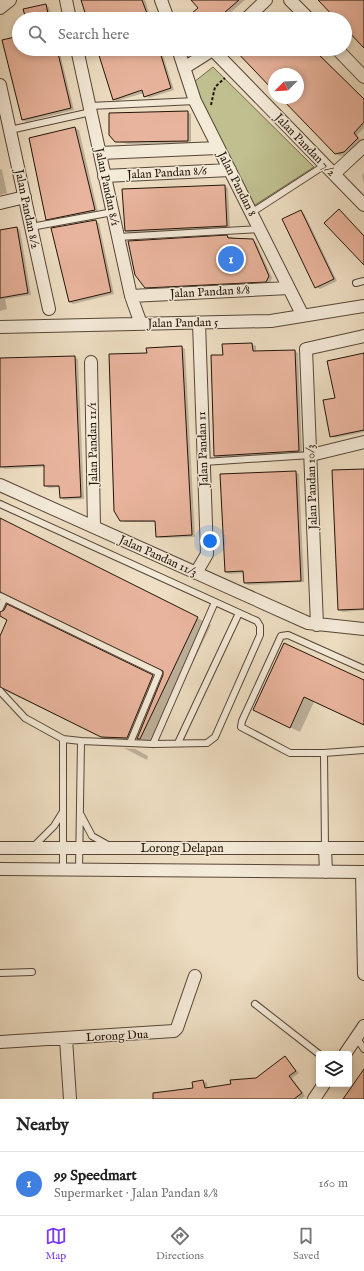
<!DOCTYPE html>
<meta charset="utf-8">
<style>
body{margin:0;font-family:"IM FELL English",serif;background:#f2f2f2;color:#222}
.controls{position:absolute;right:12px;bottom:12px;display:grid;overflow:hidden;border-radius:4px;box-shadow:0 2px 6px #0003}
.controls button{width:36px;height:36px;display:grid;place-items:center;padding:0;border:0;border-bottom:1px solid #e0e0e0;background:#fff;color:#222;font:20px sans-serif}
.compass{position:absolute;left:268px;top:68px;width:36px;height:36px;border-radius:50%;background:#fff;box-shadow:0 2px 6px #0003;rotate:246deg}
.you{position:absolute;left:210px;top:541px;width:14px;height:14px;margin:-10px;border:3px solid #fff;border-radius:50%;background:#1a73e8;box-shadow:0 0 0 6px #1a73e833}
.badge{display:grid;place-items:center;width:26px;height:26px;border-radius:50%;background:#7c3aed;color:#fff;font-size:13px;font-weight:700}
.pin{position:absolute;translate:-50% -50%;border:2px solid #fff;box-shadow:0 1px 4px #0006}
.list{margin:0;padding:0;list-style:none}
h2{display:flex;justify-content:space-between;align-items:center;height:52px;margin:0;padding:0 16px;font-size:17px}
h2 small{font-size:13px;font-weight:400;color:#767676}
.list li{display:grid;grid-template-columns:26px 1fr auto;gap:12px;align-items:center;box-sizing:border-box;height:64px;padding:0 16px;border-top:1px solid #e0e0e0}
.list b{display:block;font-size:15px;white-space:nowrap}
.list p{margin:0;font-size:13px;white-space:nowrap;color:#767676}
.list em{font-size:13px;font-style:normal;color:#767676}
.icon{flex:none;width:22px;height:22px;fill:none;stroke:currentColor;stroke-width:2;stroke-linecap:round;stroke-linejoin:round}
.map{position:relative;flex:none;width:364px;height:1099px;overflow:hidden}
.search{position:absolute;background:#fff;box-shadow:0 2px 6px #0003;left:12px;right:12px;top:12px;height:44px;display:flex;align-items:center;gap:10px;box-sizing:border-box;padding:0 14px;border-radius:22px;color:#767676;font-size:15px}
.sheet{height:116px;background:#fff}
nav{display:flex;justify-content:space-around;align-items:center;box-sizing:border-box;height:56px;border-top:1px solid #e0e0e0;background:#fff;font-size:11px;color:#767676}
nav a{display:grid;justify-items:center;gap:2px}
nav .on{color:#7c3aed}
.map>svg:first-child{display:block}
</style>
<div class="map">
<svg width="364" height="1099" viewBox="0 0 364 1099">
<rect width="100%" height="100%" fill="#eedec3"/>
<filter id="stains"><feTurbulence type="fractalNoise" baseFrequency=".005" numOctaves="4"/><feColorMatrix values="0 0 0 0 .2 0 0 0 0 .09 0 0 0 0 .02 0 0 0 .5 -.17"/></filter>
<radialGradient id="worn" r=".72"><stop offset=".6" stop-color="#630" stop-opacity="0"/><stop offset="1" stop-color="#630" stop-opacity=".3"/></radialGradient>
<path fill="#bfbf8f" stroke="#716a4c" d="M213 67 314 167 252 207 201 104 194 82Z"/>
<path fill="#0003" fill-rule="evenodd" d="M82 0H145L151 19H88Z
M192 0H245L223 19H189L199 8Z
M45 5 49 7 52 19H27Z
M19 37V49H59L74 110 26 122 22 120 3 41Z
M98 49H161L174 90 149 98 144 93 117 101 114 99Z
M240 49H314L364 99V128L357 135 361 140 348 154 340 156 336 154 282 98H298V74H274V89Z
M187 112 191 114V143L128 144 116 141Z
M75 128 79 130 98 212 51 221 47 219Z
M0 169 2 170 7 193 0 195Z
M364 173V184L362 175Z
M225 186 228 188 230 228 129 233 126 231Z
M339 210 364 235V263Z
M301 211 304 213 337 281 320 289 316 287Z
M95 221 99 223 114 294 73 304 70 302Z
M17 228 20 230 31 295 5 299 7 309 0 311V231Z
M227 236 256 242 272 278 270 283 150 289 146 287Z
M252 344 256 346V352L295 351 298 353 302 453 219 458 215 456 224 355Z
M182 347 185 349 195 537 161 538 157 536 156 522H125L121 520 148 354Z
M364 354V432L335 438 331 436 336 398Z
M74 357 78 359 84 499 64 500 61 498 60 487 49 488 45 486V467L5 469 1 467 0 359Z
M364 470V610L343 612 339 610Z
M295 472 299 474 304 582 248 585 245 583 244 573 229 574 226 572Z
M0 519 211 625 153 746 115 744 0 688V638L8 620 0 616ZM16 599 164 671 162 681 9 607V601Z
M364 681V725L314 702 300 732 254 710Z
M124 748 135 749 148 756 147 760Z
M285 1058 299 1073 292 1078 305 1096 301 1099H170L194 1088 203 1081 207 1083 208 1089 256 1079Z"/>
<path fill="#e9b49d" stroke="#231408" d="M81 0H142L149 19H87Z
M191 0H239L217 19H185L198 8Z
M318 0H364V48L345 28V19H336Z
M46 4 49 19H26L23 9Z
M19 36V49H57L71 108 22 120 2 40Z
M97 49H159L171 88 144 97 142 90 113 100Z
M234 49H313L364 99V122L354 133 358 138 344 152 335 154 281 98H298V74H274V91Z
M188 111V141L123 142H115L109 135V113Z
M75 127 95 210 46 220 29 138Z
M225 185 227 226 125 231 122 189Z
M339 209 364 236V265L324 223Z
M301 210 334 279 315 288 282 219Z
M96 220 111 292 69 302 51 228Z
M17 227 28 293 0 298V230Z
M227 235 228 238 253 239 269 276 266 282 145 288 135 275 128 241Z
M252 343 253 351 295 350 299 451 214 456 211 355H223L222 344Z
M182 346 192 535 156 537 155 521H120L114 511 109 354 147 353 146 348Z
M364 353V430L330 437 323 400 335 398 327 361Z
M75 356 81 497 60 498 59 486H44V465L0 467V358Z
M364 469V609L338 610 332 470Z
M296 471 301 581 244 583 243 571 225 572 220 474Z
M0 518 198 617 140 739H137L163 675V671L0 592Z
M7 604 153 675 127 738 101 737 0 687V636L7 620 0 616V612L4 610Z
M284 643 364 680V725L304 697 290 728 253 710Z
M285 1056 296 1071 289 1076 302 1093 294 1099H153V1093L193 1088 192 1082 203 1080 205 1088 231 1084 230 1080 256 1078Z
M364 1069V1099H343Z"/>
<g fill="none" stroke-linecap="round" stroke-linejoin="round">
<g stroke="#564637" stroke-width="8">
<path id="service" d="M90 106 195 101
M10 130 91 112
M251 213 325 165
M31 227 113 212
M118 237 259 229
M356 283 364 281
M204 462 311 455
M0 504 257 621 260 626V635L215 737 207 743 153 744 81 741 63 739 25 718 0 691
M0 596 159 673 130 743
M0 608 4 599
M364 669 288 635 281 636 242 721 241 727 290 753H324L364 750
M178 743 239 613
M153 744 215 602
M324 753 325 848
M81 815 92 836 108 845
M33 847 54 826 62 813
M63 870V739
M79 870 81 741
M0 973 32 972
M255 1004 319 1054
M356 1037 364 1049"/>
</g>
<g stroke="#564637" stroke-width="14">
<path id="minor" d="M66 0 70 19
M161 0 168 19
M290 0 309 19
M0 8 10 0
M246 19 266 0
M77 49 131 296 141 324
M178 49 195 101 303 316
M337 49 364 77
M213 50 364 205
M184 68 214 49
M0 85 49 309
M100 153 218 148
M334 174 364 146
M104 176 230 170
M0 203 25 197
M131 296 289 288
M0 327 271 321 364 306
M91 362 94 527
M311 455 364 442
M0 485 308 623 364 629
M196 573 207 554 199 323
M317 625 306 349 364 336
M0 848H364
M325 848 326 872
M0 869 364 872
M362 872 364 974
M66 1039 70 1099
M0 1042 174 1031 177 1028 195 976
M345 1054 364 1026
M314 1099 324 1084"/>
</g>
<path stroke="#231408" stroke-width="2" stroke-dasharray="3 2" stroke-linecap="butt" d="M211 105 215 87 225 78"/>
<use href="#service" stroke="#f4ead8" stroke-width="6"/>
<use href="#minor" stroke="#f4ead8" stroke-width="12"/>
</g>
<g text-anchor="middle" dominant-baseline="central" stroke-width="3" stroke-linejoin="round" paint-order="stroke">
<g font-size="12" fill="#231408" stroke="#f4ead8">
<text transform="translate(305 145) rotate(46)">Jalan Pandan 7/2</text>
<text transform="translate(167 173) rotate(-3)">Jalan Pandan 8/6</text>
<text transform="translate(237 184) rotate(63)">Jalan Pandan 8</text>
<text transform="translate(107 187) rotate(78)">Jalan Pandan 8/1</text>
<text transform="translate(27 209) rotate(78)">Jalan Pandan 8/2</text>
<text transform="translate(210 292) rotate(-3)">Jalan Pandan 8/8</text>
<text transform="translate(183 323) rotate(-1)">Jalan Pandan 5</text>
<text transform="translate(93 444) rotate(-91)">Jalan Pandan 11/1</text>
<text transform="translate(203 449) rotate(-92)">Jalan Pandan 11</text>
<text transform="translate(312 487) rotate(-92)">Jalan Pandan 10/3</text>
<text transform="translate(158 556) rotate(24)">Jalan Pandan 11/3</text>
<text x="182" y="848">Lorong Delapan</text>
<text transform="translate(117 1036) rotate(-3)">Lorong Dua</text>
</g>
</g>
<rect width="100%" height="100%" filter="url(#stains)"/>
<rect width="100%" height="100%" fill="url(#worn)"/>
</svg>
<div class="controls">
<button><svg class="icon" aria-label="layers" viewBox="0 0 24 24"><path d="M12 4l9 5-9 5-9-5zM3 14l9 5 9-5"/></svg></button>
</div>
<svg class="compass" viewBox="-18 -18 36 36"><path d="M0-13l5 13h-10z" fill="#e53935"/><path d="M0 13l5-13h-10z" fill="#767676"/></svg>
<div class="you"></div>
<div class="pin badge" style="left:231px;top:259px;background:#3f7fe0">1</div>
<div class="search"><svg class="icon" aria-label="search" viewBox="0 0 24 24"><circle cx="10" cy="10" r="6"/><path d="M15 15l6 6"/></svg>Search here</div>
</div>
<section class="sheet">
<h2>Nearby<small></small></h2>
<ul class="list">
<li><span class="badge" style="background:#3f7fe0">1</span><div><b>99 Speedmart</b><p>Supermarket · Jalan Pandan 8/8</p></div><em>160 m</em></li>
</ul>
</section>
<nav>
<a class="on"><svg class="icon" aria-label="map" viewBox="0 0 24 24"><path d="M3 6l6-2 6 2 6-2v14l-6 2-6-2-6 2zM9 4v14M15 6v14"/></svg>Map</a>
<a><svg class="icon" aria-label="directions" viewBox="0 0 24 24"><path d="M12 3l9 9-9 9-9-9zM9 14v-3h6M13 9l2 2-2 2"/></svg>Directions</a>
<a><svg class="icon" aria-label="saved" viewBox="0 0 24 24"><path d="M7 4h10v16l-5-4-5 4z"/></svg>Saved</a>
</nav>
